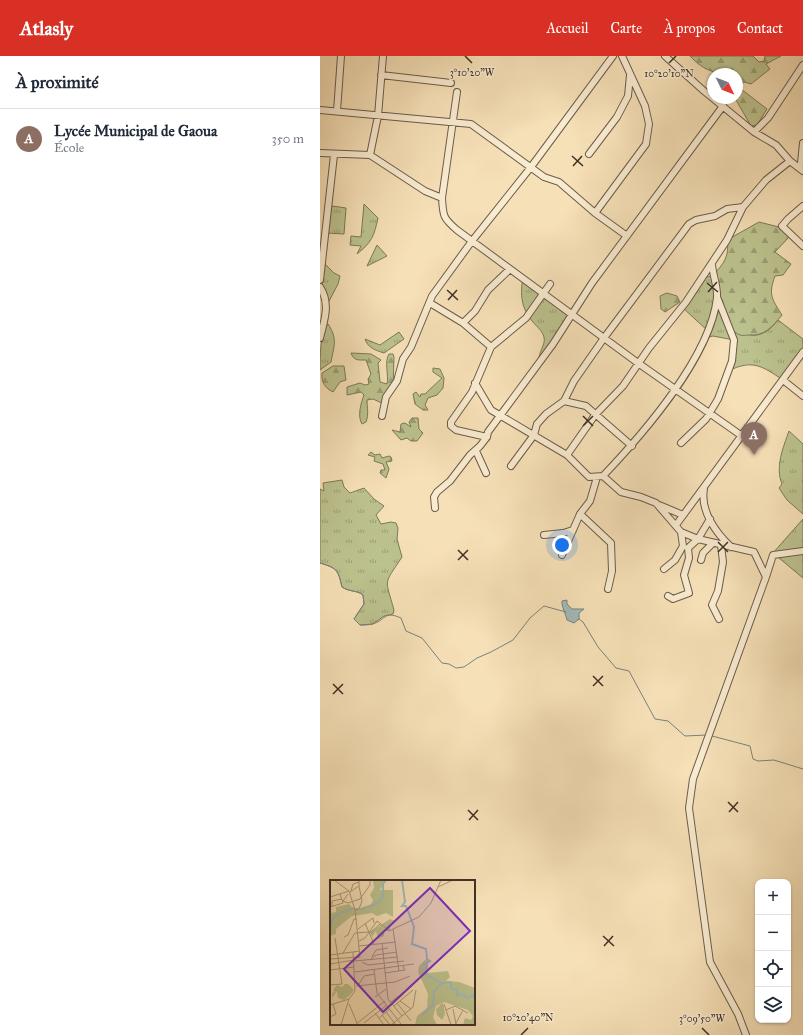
<!DOCTYPE html>
<html lang="fr">
<meta charset="utf-8">
<style>
body{margin:0;font-family:"IM FELL Great Primer",serif;background:#f2f2f3;color:#1f2937}
.controls{position:absolute;right:12px;bottom:12px;display:grid;overflow:hidden;border-radius:8px;box-shadow:0 1px 3px #0004}
.controls button{width:36px;height:36px;display:grid;place-items:center;padding:0;border:0;border-bottom:1px solid #e0e1e3;background:#fff;color:#1f2937;font:20px sans-serif}
.compass{position:absolute;left:387px;top:12px;width:36px;height:36px;border-radius:50%;background:#fff;box-shadow:0 1px 3px #0004;rotate:133deg}
.you{position:absolute;left:242px;top:489px;width:14px;height:14px;margin:-10px;border:3px solid #fff;border-radius:50%;background:#1a73e8;box-shadow:0 0 0 6px #1a73e833}
.badge{display:grid;place-items:center;width:26px;height:26px;border-radius:50%;background:#d93025;color:#fff;font-size:13px;font-weight:700}
.pin{position:absolute;translate:-50% -33px;filter:drop-shadow(0 1px 2px #0008)}
.pin::after{content:'';position:absolute;top:21px;width:14px;height:12px;background:inherit;clip-path:polygon(0 0,100% 0,50% 100%)}
.list{margin:0;padding:0;list-style:none}
h2{display:flex;justify-content:space-between;align-items:center;height:52px;margin:0;padding:0 16px;font-size:17px}
h2 small{font-size:13px;font-weight:400;color:#747a83}
.list li{display:grid;grid-template-columns:26px 1fr auto;gap:12px;align-items:center;box-sizing:border-box;height:60px;padding:0 16px;border-top:1px solid #e0e1e3}
.list b{display:block;font-size:15px;white-space:nowrap}
.list p{margin:0;font-size:13px;white-space:nowrap;color:#747a83}
.list em{font-size:13px;font-style:normal;color:#747a83}
.icon{flex:none;width:22px;height:22px;fill:none;stroke:currentColor;stroke-width:2;stroke-linecap:round;stroke-linejoin:round}
.map{position:relative;flex:none;width:483px;height:979px;overflow:hidden}
header{display:flex;align-items:center;gap:24px;box-sizing:border-box;height:56px;padding:0 20px;background:#d93025;color:#fff}
header strong{font-size:19px}
nav{display:flex;gap:22px;margin-inline-start:auto;font-size:14px}
main{display:flex}
aside{flex:1;background:#fff}
.map>svg:first-child{display:block}
</style>
<header>
<strong>Atlasly</strong>
<nav><a>Accueil</a><a>Carte</a><a>À propos</a><a>Contact</a></nav>
</header>
<main>
<aside>
<h2>À proximité<small></small></h2>
<ul class="list">
<li><span class="badge" style="background:#8d6e63">A</span><div><b>Lycée Municipal de Gaoua</b><p>École</p></div><em>350 m</em></li>
</ul>
</aside>
<div class="map">
<svg width="483" height="979" viewBox="0 0 483 979">
<defs>
<pattern id="grass-tufts" width="24" height="20" patternUnits="userSpaceOnUse"><rect width="24" height="20" fill="#bcc28e"/><path d="M3 7l-1-3M5 7V3M7 7l1-3M15 17l-1-3M17 17v-4M19 17l1-3" fill="none" stroke="#9a9e74"/></pattern>
<pattern id="forest-firs" width="22" height="20" patternUnits="userSpaceOnUse"><rect width="22" height="20" fill="#bcc28e"/><path d="M5 1l3.5 6h-7zM16 11l3.5 6h-7z" fill="#9a9e74"/></pattern>
</defs>
<rect width="100%" height="100%" fill="#f6e0b7"/>
<filter id="stains"><feTurbulence type="fractalNoise" baseFrequency=".005" numOctaves="4"/><feColorMatrix values="0 0 0 0 .2 0 0 0 0 .09 0 0 0 0 .02 0 0 0 .5 -.17"/></filter>
<radialGradient id="worn" r=".72"><stop offset=".6" stop-color="#630" stop-opacity="0"/><stop offset="1" stop-color="#630" stop-opacity=".3"/></radialGradient>
<path fill="url(#grass-tufts)" stroke="#7c795a" d="M44 148 58 162C54 180 52 186 37 198L41 190 30 189 31 180 41 181Z
M12 150 26 152 24 178 6 177Z
M57 189 67 200 47 210Z
M3 206 14 217 20 220 18 228 7 249 1 230Z
M393 219 430 279C442 281 451 273 458 264L483 283V296L463 324C442 310 433 303 408 315L414 284 393 280 385 282 388 275 363 252 382 223Z
M203 221 252 257 219 305C218 296 226 289 224 281 222 274 217 271 213 266 201 252 200 239 203 221Z
M8 268C18 283 14 290 11 306L0 314C0 301 0 277 8 268Z
M79 276 84 283 64 297C55 294 48 292 45 283L60 289Z
M469 375 483 388V458L467 444 459 432 462 428C455 411 463 392 469 375Z
M22 424 24 431 30 437 44 432 54 443 64 450 56 459 61 468 71 466 76 467 78 472 77 483 82 501C63 530 65 521 74 554L73 558 64 560 53 568 40 569 34 563 44 548 43 539C37 534 29 536 22 531 18 514 17 512 0 507V433L4 435 3 427Z
M483 463V522L453 497Z"/>
<path fill="url(#forest-firs)" stroke="#7c795a" d="M370 0H433L439 6 444 5 445 0H461L446 8 450 13 431 28 424 26 420 29 421 33 447 53 437 69 431 70 416 44 412 42H417V18C396 18 385 16 370 0Z
M439 166 459 171 469 181 455 196 471 208 463 219 455 220C448 239 452 243 462 259 452 271 445 280 429 279 426 279 423 280 420 279 403 273 396 235 393 219 404 208 410 199 407 184Z
M347 237 357 240 360 246 345 256 341 253 340 240Z
M31 297 51 298 61 304 58 307 60 326 67 328C69 319 64 306 69 298H73L74 301 73 331 64 348 53 343 47 344C47 352 49 359 46 366L42 368C37 360 41 347 44 339L41 336 27 339V331L40 327 45 329 49 328 48 323 51 318 46 304C38 304 34 305 31 297Z
M13 310H24L26 324 20 326 13 336C5 332 1 326 2 317Z
M113 312 120 313 124 322 123 332 117 339 108 342 105 349 108 354H103L95 348 93 338 96 336 100 341 101 338H105L122 322 113 316Z
M92 362H98L99 373 103 377 97 385H91L87 382 81 384 72 374 80 376 81 368 85 367 91 371 89 366Z
M51 396 55 399 60 398 62 402 69 400 71 401 72 405 66 406 69 413 66 422 60 417 61 414H65L63 408 54 405 55 401 48 399Z"/>
<path fill="#a1bbb9" stroke="#79837e" d="M247 544V548L252 553H264L259 557V563L254 567 247 564C246 559 241 549 242 545Z"/>
<g fill="none" stroke-linecap="round" stroke-linejoin="round">
<path stroke="#79837e" stroke-width="1" d="M0 507C17 512 18 514 22 531 29 536 37 534 43 539L44 548 34 563 40 569C43 569 49 569 52 568 66 565 63 554 81 562L86 575 102 582 122 607 129 608 136 612 144 611 157 602 171 596 193 584 210 562 224 550 246 556
M259 563 263 566 278 591 296 612 309 615 335 663 348 665 365 680 387 679
M392 680 430 690 433 703 438 705 454 704 483 713"/>
<g stroke="#6b5c4a" stroke-width="8">
<path id="minor" d="M345 0 384 35 434 76 456 89 470 105 483 115
M61 19 131 27
M0 54 151 68 224 121 239 126 275 157 307 180
M17 55 21 0
M434 76 448 62 483 9
M0 97 50 99 105 135 122 142C123 160 123 162 137 174L318 307 422 380
M269 98 297 61 308 40 310 19
M50 99 58 60 63 0
M479 112 481 107 483 87
M122 142 137 36
M483 150 468 163 462 170 483 190
M275 157 326 88 329 68 325 50 302 0
M0 224 14 99
M0 231C11 248 4 265 0 282
M110 247 143 267 171 291
M143 267 155 255 168 234 190 213
M463 324 483 340
M155 327 171 354 247 399 269 421 283 420C323 378 390 301 397 242 398 232 393 219 392 209
M244 345 266 350 312 390
M62 360 66 341 77 325 83 303 91 291 112 240 152 185 211 111 293 0
M167 381 136 374 131 370V366L152 336 171 291 206 262 230 228
M361 387 386 363 398 343 412 305 414 284 397 241
M156 395 166 417
M247 399 275 359 303 330 329 292 366 246 407 184 423 151 446 124 470 105
M191 410 214 379 217 368 226 358 244 345 254 325 284 282 369 168 376 164 395 160 407 153 423 151
M283 420 301 436 321 441 336 447 361 476 378 483 434 496 446 521 373 723 369 752 390 906 418 958 426 979
M384 433C380 455 396 477 411 491
M339 449 363 459
M115 452 114 441 117 436 130 425 150 399 160 390 167 381 168 376 233 288 272 227 403 50
M260 458 291 487 292 515 288 533
M356 469 483 296
M224 479 243 477 253 474
M242 499 260 458 270 445 277 421
M381 504 383 497 393 487
M344 513 355 504 363 490 361 476
M446 521 453 499 483 495
M348 540 353 543 369 537 364 519 369 502 368 492 378 483 390 463
M399 563 392 549 398 535 403 506 401 489"/>
</g>
<use href="#minor" stroke="#f9ebd0" stroke-width="6"/>
</g>
<path fill="none" stroke="#3d3025" stroke-width="1.5" d="M145 0 152 7M349 7 356 0M252 100 263 110M253 110 262 100M387 227 398 236M127 234 138 244M388 236 397 226M128 244 137 234M263 360 273 370M263 370 273 360M398 486 408 496M138 494 148 504M398 496 408 486M138 504 148 494M273 620 283 630M13 628 23 638M273 630 283 620M13 638 23 628M408 746 418 756M148 754 158 764M409 756 418 746M149 764 158 754M283 880 294 890M284 890 293 880M382 972 389 979M201 979 208 972"/>
<g transform="translate(10 824)">
<rect width="145" height="145" fill="#f6e0b7"/>
<path d="M43 0H56L50 10H63V37L56 33 47 36 42 33 22 36 6 49V54L0 56V33L6 32V27L19 24 23 28H35L41 25 43 20 40 15 44 8ZM60 39 65 41 60 44V51H54V56L48 59 46 51 42 57 40 52ZM96 79 100 81 97 83 98 93 118 91 120 97 116 101 129 102 145 108V145H133L135 138 141 140 143 136 138 130 114 122 106 126 103 137 107 145H85L87 136 97 128 98 114 88 92 89 86Z" fill="#bcc28e"/>
<path d="M15 104H18L24 110 20 115 14 120 8 118 7 111 2 118V113L5 112 3 110 7 105 12 107ZM113 122 115 134 112 140 107 135 106 129Z" fill="#bcc28e"/>
<path fill="none" stroke="#a1bbb9" stroke-width="2" d="M72 0 75 22 72 26H76L84 47 82 64 96 69 97 79 100 81 97 83 96 95 111 103 121 102V109L127 110V116L131 114 137 118 143 115 145 117M31 29 48 23 53 17V4L56 0M0 47 4 36 24 28M92 135 103 125 104 111 112 103"/>
<path fill="none" stroke="#ac9a7d" stroke-width="1" d="M4 0 19 11 25 30M108 7 123 0M21 11 23 4 29 2M20 12 29 6V0M18 14 13 21 18 23 30 19 40 5V0M0 17 19 11M0 27 13 23 10 14M2 27V21L12 19M35 43 44 64M28 49 43 38 44 43M40 53 50 44M14 57 18 55 24 39H27M29 61 35 58 47 41 60 51 63 49M52 63 58 119 72 136M29 66 66 62M13 73 25 53 38 52M0 75 30 71M42 77 46 70 58 68M0 79 30 77 25 30 29 29 32 21 29 6M40 80 46 75 67 72M24 81 68 77M32 82 38 85 74 81M0 84 24 80M0 90 24 87M44 90 47 113 71 144M69 91 63 49 89 37 101 23 111 0M25 92 84 84M55 93 75 90 73 86M0 105 12 104 5 58M26 106 65 102 80 96M28 106 34 96 45 94M45 117 56 109M70 121 81 129M61 122 82 106M67 123 81 141M19 124 27 143M114 124 121 145M0 125 19 119 25 111 23 72M64 126 83 110M123 129 126 144M116 130 125 126 138 133M56 132 66 145M45 133 54 145M52 135 60 145M0 137 6 134 3 124M49 138 60 129M34 143 57 125M11 145 19 119M25 145 55 121M61 145 83 127 86 110M125 145 133 130"/>
<path fill="#7b2cbf" fill-opacity="0.15" stroke="#7b2cbf" stroke-width="2" d="M100 8 140 51 53 132 14 89Z"/>
<rect width="145" height="145" fill="none" stroke="#3d3025" stroke-width="2"/>
</g>
<g font-size="10" text-anchor="middle" fill="#3d3025" stroke="#f9ebd0" stroke-width="3" stroke-linejoin="round" paint-order="stroke">
<text x="152" y="20">3°10'20"W</text>
<text x="349" y="21">10°20'10"N</text>
<text x="208" y="965">10°20'40"N</text>
<text x="382" y="966">3°09'50"W</text>
</g>
<rect width="100%" height="100%" filter="url(#stains)"/>
<rect width="100%" height="100%" fill="url(#worn)"/>
</svg>
<div class="controls">
<button>+</button>
<button>−</button>
<button><svg class="icon" aria-label="locate" viewBox="0 0 24 24"><circle cx="12" cy="12" r="6"/><path d="M12 2v4M12 18v4M2 12h4M18 12h4"/></svg></button>
<button><svg class="icon" aria-label="layers" viewBox="0 0 24 24"><path d="M12 4l9 5-9 5-9-5zM3 14l9 5 9-5"/></svg></button>
</div>
<svg class="compass" viewBox="-18 -18 36 36"><path d="M0-13l5 13h-10z" fill="#e53935"/><path d="M0 13l5-13h-10z" fill="#747a83"/></svg>
<div class="you"></div>
<div class="pin badge" style="left:434px;top:399px;background:#8d6e63">A</div>
</div>
</main>
